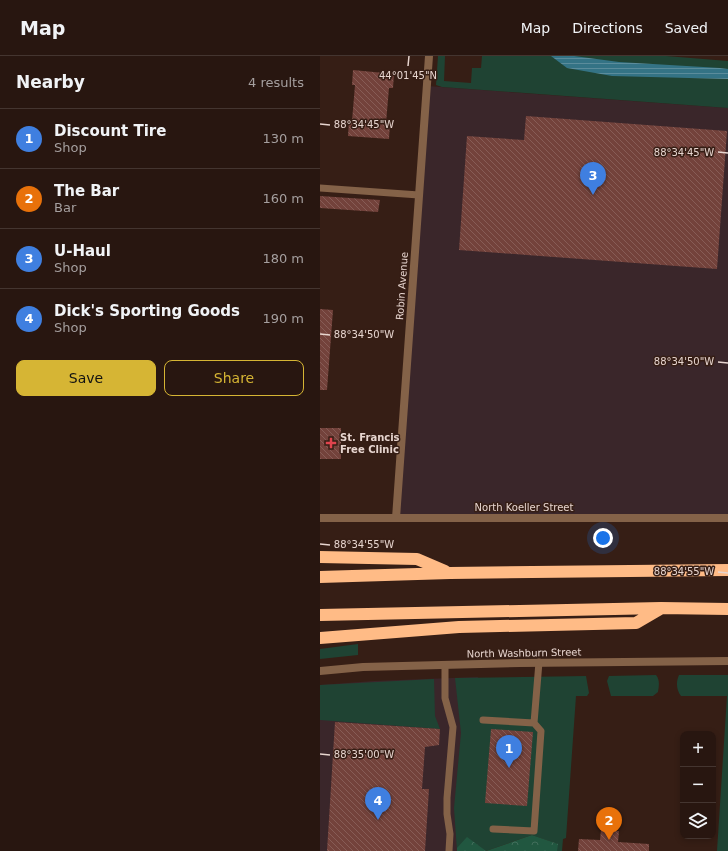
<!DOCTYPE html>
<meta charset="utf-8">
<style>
body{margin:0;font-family:"DejaVu Sans",sans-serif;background:#34231e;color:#f1f3f6}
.controls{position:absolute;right:12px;bottom:12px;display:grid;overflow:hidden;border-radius:8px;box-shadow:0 2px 6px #0003}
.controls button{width:36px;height:36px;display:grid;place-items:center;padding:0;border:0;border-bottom:1px solid #443530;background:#281610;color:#f1f3f6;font:20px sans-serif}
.you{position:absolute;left:283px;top:482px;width:14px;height:14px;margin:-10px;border:3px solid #fff;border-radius:50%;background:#1a73e8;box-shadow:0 0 0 6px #1a73e833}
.badge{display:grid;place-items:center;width:26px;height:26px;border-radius:50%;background:#d6b534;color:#fff;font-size:13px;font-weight:700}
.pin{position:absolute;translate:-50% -33px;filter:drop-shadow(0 1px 2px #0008)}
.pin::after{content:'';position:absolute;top:21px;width:14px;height:12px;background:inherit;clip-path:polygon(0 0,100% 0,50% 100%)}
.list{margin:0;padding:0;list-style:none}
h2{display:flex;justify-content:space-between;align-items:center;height:52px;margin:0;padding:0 16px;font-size:17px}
h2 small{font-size:13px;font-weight:400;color:#a59f9f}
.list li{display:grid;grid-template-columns:26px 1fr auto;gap:12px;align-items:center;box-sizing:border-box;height:60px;padding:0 16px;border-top:1px solid #443530}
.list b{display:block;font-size:15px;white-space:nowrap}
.list p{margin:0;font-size:13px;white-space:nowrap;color:#a59f9f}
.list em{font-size:13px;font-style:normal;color:#a59f9f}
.actions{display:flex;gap:8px;padding:12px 16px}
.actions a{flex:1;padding:9px 0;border:1px solid #d6b534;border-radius:8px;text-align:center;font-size:14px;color:#d6b534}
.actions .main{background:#d6b534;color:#111}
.icon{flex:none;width:22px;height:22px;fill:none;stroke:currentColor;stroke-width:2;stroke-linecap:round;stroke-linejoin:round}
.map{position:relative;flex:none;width:408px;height:795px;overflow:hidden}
header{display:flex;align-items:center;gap:24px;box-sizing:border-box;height:56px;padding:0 20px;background:#281610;border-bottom:1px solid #443530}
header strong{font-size:19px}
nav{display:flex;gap:22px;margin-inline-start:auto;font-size:14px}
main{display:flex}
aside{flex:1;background:#281610}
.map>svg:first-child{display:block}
</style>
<header>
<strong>Map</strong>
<nav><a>Map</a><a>Directions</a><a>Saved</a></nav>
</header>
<main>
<aside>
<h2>Nearby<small>4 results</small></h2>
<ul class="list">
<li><span class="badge" style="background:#3f7fe0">1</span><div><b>Discount Tire</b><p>Shop</p></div><em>130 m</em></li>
<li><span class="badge" style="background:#e8710a">2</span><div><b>The Bar</b><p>Bar</p></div><em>160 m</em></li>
<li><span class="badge" style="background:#3f7fe0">3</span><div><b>U-Haul</b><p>Shop</p></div><em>180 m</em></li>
<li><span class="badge" style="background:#3f7fe0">4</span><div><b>Dick's Sporting Goods</b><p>Shop</p></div><em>190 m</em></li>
</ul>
<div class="actions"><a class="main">Save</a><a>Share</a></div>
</aside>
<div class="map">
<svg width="408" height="795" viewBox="0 0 408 795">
<defs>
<pattern id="forest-crowns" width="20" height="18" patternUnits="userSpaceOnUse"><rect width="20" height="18" fill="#215740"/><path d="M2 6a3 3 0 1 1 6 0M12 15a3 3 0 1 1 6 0" fill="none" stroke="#416e5b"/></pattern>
<pattern id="water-rules" width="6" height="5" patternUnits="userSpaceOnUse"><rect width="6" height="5" fill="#347385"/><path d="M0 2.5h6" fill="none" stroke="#5b8c9b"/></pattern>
<pattern id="building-back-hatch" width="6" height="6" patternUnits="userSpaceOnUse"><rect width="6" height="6" fill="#73423b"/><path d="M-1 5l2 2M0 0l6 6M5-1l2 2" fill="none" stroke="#875c56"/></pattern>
</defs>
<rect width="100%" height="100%" fill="#361e15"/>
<path fill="#3a262a" d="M107 30 408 52V462H76Z
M158 621 146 795H0V629L54 625Z"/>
<path fill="#1f4333" d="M118 0H125L124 25 151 27 152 12H161L162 0H346L408 5V52L122 31 116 29Z
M38 588V599L0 603V593Z
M336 619C340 624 339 629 338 636L333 640H291L287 625 289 620Z
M359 619H408V795H397L407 640H361C356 633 356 626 359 619Z
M266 620 269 637 267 640H256L246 782 243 783 242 795H237V788L212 779 166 795 137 792V795L134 752 141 677 135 622Z
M114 623 115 660 120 673 0 664V629Z"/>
<path fill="url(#forest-crowns)" d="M212 779 238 788 237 795H137V792L147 781 166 795Z"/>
<path fill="url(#water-rules)" d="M231 0H254L299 6 400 12 408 13V23L292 20 247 12Z"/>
<path fill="url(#building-back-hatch)" d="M33 14 74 18 73 32H69L66 67H70L69 83 28 80 29 65H32L35 29H32Z
M206 60 407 75 397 213 139 194 147 80 204 84Z
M0 140 60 144 58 156 0 152Z
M0 253 13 254 7 334H0Z
M0 372H21V403H0Z
M15 666 120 673 119 689 105 691 102 733H109L105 795H7Z
M171 673 213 676 207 750 165 747Z
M281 774 299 775 298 786 329 788V795H258L259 783 280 784Z"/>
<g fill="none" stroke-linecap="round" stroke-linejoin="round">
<path stroke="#846248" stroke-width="7" d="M0 132 99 139
M125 609V642L133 671 127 742V758L130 778 129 795
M163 664 214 667 221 675 214 775 173 773
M214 667 219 606"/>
<path stroke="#846248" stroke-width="8" d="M0 462H408
M76 462 109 0"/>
<path stroke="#846248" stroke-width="8" d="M0 615 43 611 200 607 408 605"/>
<path stroke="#ffbb86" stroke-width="12" d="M0 501 97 503 125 515
M0 521 130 517 408 514
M0 559 341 552 408 553
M0 582 139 571 316 567 340 553"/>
</g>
<path fill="none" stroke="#e7d5cf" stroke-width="1.5" d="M88 10 89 0M0 68 10 69M398 96 408 97M0 278 10 279M398 306 408 307M0 488 10 489M398 516 408 517M0 698 10 699"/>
<path fill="#e0444e" stroke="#361e15" stroke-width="1.5" d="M9 381h4v4h4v4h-4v4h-4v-4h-4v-4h4z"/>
<g text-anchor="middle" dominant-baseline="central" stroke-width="3" stroke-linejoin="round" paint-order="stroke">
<g font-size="10" fill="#e7d5cf" stroke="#361e15">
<text transform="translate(82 230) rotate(-86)">Robin Avenue</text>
<text x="204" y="451">North Koeller Street</text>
<text transform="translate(204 597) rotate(-1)">North Washburn Street</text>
</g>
<g font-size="10" font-weight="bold" fill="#e7d5cf" stroke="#361e15" text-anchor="start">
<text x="20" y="381">St. Francis<tspan x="20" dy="12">Free Clinic</tspan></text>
</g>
</g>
<g font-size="10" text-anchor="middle" fill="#e7d5cf" stroke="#361e15" stroke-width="3" stroke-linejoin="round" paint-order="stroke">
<text x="88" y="23">44°01'45"N</text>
<text x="44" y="72">88°34'45"W</text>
<text x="364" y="100">88°34'45"W</text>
<text x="44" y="282">88°34'50"W</text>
<text x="364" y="309">88°34'50"W</text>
<text x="44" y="492">88°34'55"W</text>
<text x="364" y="519">88°34'55"W</text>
<text x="44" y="702">88°35'00"W</text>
</g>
</svg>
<div class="controls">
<button>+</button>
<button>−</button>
<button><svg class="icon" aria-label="layers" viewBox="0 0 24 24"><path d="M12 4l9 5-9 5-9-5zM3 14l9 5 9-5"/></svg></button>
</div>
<div class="you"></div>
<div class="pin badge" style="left:189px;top:712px;background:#3f7fe0">1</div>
<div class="pin badge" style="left:289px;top:784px;background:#e8710a">2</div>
<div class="pin badge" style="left:273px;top:139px;background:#3f7fe0">3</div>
<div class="pin badge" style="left:58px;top:764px;background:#3f7fe0">4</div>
</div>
</main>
